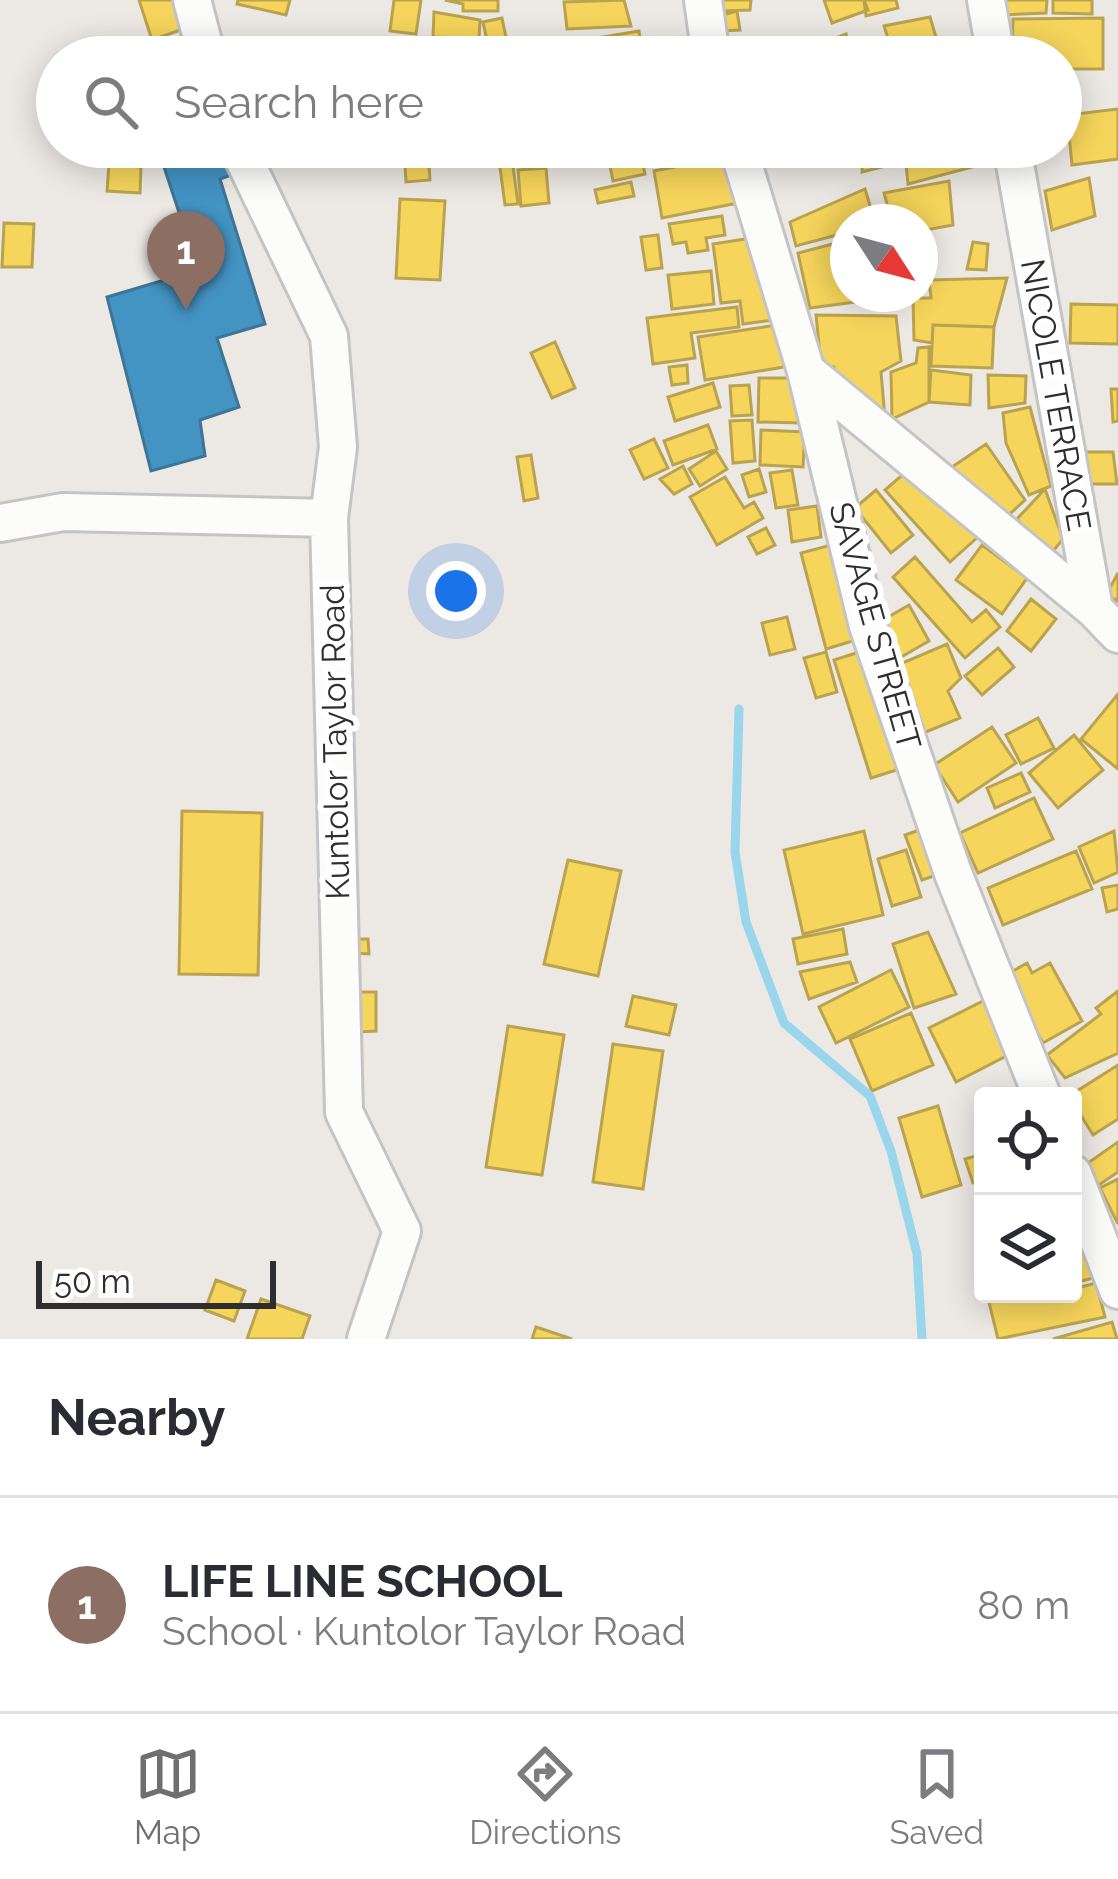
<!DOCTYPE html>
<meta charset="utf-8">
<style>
body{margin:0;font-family:Raleway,sans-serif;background:#f7f7f7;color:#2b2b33}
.controls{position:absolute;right:36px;bottom:36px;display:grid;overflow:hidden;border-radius:12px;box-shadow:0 6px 30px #0003}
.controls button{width:108px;height:108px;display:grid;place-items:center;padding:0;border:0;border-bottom:3px solid #e1e1e2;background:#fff;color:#2b2b33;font:60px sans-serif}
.compass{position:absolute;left:830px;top:204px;width:108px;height:108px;border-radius:50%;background:#fff;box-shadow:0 6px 30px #0003;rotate:126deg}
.scale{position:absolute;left:36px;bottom:30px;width:240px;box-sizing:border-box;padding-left:12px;border:6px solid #2e2e2e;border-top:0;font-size:33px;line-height:42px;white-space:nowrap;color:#2e2e2e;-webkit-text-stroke:9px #fff;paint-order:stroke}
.you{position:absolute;left:456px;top:591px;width:42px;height:42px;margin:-30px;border:9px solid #fff;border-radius:50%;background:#1a73e8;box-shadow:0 0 0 18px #1a73e833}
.badge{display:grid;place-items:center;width:78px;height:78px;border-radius:50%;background:#706f6e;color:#fff;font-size:39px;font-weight:700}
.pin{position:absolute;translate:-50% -99px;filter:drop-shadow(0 3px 6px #0008)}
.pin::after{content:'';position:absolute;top:63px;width:42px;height:36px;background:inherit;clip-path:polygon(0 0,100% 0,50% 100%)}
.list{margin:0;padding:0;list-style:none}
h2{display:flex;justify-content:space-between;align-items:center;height:156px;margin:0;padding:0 48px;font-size:51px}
h2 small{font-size:39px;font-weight:400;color:#7c7c81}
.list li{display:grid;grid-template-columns:78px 1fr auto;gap:36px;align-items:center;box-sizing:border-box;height:216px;padding:0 48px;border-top:3px solid #e1e1e2}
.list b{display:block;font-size:45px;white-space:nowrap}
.list p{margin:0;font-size:39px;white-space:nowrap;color:#7c7c81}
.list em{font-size:39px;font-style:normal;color:#7c7c81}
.icon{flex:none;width:66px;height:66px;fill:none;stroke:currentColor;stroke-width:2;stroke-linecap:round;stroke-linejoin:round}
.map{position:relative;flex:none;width:1118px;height:1339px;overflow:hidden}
.search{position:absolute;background:#fff;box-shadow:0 6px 30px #0003;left:36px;right:36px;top:36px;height:132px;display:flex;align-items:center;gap:30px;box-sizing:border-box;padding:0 42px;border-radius:66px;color:#7c7c81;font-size:45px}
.sheet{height:372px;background:#fff}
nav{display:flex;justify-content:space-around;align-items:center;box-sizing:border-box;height:168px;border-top:3px solid #e1e1e2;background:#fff;font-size:33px;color:#7c7c81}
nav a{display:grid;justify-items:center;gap:6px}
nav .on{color:#706f6e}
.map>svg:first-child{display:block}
</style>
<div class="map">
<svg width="1118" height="1339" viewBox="0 0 1118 1339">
<rect width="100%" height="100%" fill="#ece8e4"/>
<path fill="#f6d55c" stroke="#baa34e" stroke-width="3" d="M139 0H183L192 26 152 40Z
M238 0H290L286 15 237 4Z
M394 0H421L416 34 390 31Z
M445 0H498V11H463V4Z
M624 0 631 26 567 29 564 2Z
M718 0H751L750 10 717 11Z
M824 0H864L868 10 832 23Z
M864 0H896L898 8 866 16Z
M996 0H1047L1046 13 998 15Z
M1053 0H1092V14L1053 13Z
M737 11 740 30 723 31 719 16Z
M434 12 480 20 479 39 433 37Z
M930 17 942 57H894L884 26Z
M502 18 508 47 489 50 483 22Z
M1103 18V69H1061V57H1012L1013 19Z
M639 31 643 57H582L579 41Z
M846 34 852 57H815L813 47Z
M1118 109V159L1072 165 1067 115Z
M155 147H208V148L159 162Z
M523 147H541L543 161 524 163Z
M863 147H896L897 163 862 172Z
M905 147H923L922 157 906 158Z
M971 147 976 166 908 184 906 164 927 161V148Z
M428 148 430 180 406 182 404 149Z
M511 151 518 204 505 205 498 153Z
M641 154 645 174 613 181 609 161Z
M730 156 738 203 662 218 654 171Z
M109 164 141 167 140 193 107 191Z
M546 168 549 203 521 206 518 170Z
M1089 178 1095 216 1052 230 1045 191Z
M949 181 953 225 920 231V222H892L884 193Z
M631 182 634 196 598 203 595 190Z
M865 189 875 222H848V232L796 246 790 222Z
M400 199 445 201 440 280 396 278Z
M722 216 725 235 706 238 708 250 688 253 686 242 673 244 669 224Z
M4 223 34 224 32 267H2Z
M658 235 662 268 646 270 641 237Z
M764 236 774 320 743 324 740 301 721 303 713 244Z
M848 240V294L900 296 810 308 798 253Z
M973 242 988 244 986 270 967 269Z
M711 271 714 304 672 309 668 275Z
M1007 278 994 327 933 325 932 343 914 340 913 298H931L929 280Z
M1071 304 1118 305V344L1070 343Z
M737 307 739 327 691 333 695 358 653 364 647 318Z
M816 315 896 316 901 361 881 372 885 418 837 382 834 367 821 365Z
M777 325 784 367 705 380 698 337Z
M933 325 994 327 992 368 931 366Z
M555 342 575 388 552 398 531 353Z
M929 347V402L892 419 891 372 916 363 918 348Z
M687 365 688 383 672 385 669 367Z
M931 370 971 375 970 405 929 402Z
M988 375 1026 376 1025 403 989 408Z
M759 378H800V423L758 422Z
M713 383 720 407 675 421 668 397Z
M749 385 752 415 732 416 730 386Z
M1111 389H1118V421L1113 422Z
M1030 407 1051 486 1029 495 1006 443 1003 413Z
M752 420 755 461 733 463 730 421Z
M708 425 717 449 673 465 664 441Z
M761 430 805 432 803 467 760 465Z
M654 439 668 468 644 479 630 450Z
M986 444 1025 500 1001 522 952 467Z
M716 451 727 469 700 486 689 469Z
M1075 452H1113L1117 484H1080Z
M531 455 538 498 524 501 517 457Z
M915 464 979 536 950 562 885 490Z
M683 466 692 484 674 494 660 479Z
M759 469 766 492 749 497 742 475Z
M792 470 798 505 776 508 770 473Z
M725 477 744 508 754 502 763 518 717 545 690 497Z
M1045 489 1063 539 1050 555 1017 519Z
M876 490 913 535 891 553 855 508Z
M817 506 821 537 792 542 788 510Z
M766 528 775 545 757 554 748 537Z
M831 545 856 640 826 649 801 553Z
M982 545 1027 578 1002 614 956 580Z
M915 557 972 622 986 610 1000 627 965 658 893 577Z
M1118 573V601L1106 595Z
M1031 599 1056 619 1031 651 1007 631Z
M909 605 929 641 896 660 876 624Z
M787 617 795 649 770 655 762 623Z
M947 644 961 678 948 691 960 718 921 734 893 667Z
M872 648 909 766 871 778 834 660Z
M998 648 1014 667 982 695 965 676Z
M826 652 837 692 816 698 804 658Z
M1118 694V769L1081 739Z
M1038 718 1054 748 1021 764 1006 735Z
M992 727 1016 763 958 802 934 765Z
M1074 735 1103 770 1058 808 1029 773Z
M1021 773 1030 792 995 808 987 788Z
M1034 798 1053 839 978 873 960 833Z
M182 811 262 813 258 975 179 974Z
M928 827 945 872 922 880 905 835Z
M864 831 883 915 803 934 784 850Z
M1114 831 1118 872 1094 883 1079 847Z
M906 850 921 897 892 906 878 859Z
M1076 851 1092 889 1003 925 988 888Z
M568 860 621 871 598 976 544 964Z
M1118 885V909L1107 912 1102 888Z
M843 929 847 954 798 964 793 939Z
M928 932 956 994 914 1008 893 944Z
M352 939H368L369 954 352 953Z
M850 962 857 982 809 999 800 972Z
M1027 963 1032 973 1050 963 1082 1021 1043 1043 1006 975Z
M891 970 909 1007 836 1043 819 1007Z
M1118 991V1053L1065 1078 1047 1055 1101 1014 1096 1008Z
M358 992H376V1031L358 1032Z
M633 996 676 1005 669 1035 626 1026Z
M985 1000 1012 1053 956 1082 929 1028Z
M911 1013 933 1065 872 1091 850 1039Z
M508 1026 564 1035 542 1175 486 1167Z
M613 1044 663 1051 643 1189 593 1182Z
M1118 1065V1119L1093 1135 1069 1096Z
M938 1106 961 1185 922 1197 899 1118Z
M1118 1142V1172L1099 1185 1085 1165Z
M983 1154V1180L973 1183 965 1159Z
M1118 1179V1224L1100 1188Z
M1086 1227 1098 1277 1073 1283V1230Z
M216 1280 245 1291 234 1321 205 1310Z
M1096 1283 1105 1317 998 1339 987 1294H1025L1026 1301 1073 1294V1289Z
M261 1299 310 1316 302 1339H247Z
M1112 1322 1117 1339H1053Z
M536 1327 572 1339H532Z"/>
<path fill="#4393c3" stroke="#3d7596" stroke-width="3" d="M210 150 214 163 226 159 231 175 220 179 265 324 217 338 239 407 200 420 205 456 151 471 107 297 198 270 163 164Z"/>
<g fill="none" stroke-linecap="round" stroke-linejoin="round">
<path stroke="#99d6ec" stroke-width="9" d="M739 709 735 852 746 922 784 1023 870 1096 891 1151 917 1254 922 1339"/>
<g stroke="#c5c4c5" stroke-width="42">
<path id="minor" d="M192 0 207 57
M703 0 711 57
M986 0 996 57
M238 147 329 336 338 447 329 518 344 1112 402 1231 366 1339
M738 147 806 371 868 626 953 873 1042 1096
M1012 147 1094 609 1118 634
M806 371 1094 609
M0 523 63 512 329 518
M1073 1174 1118 1290"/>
</g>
<use href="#minor" stroke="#fcfcfb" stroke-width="36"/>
</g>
<g text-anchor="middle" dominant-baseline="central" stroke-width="12" stroke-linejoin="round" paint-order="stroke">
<g font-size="33" fill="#2e2e2e" stroke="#fff">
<text transform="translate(1056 395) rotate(80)">NICOLE TERRACE</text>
<text transform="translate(875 626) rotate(74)">SAVAGE STREET</text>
<text transform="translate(335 742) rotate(-91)">Kuntolor Taylor Road</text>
</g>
</g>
</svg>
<div class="controls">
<button><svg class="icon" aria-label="locate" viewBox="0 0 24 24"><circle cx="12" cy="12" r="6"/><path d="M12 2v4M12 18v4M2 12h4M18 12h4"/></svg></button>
<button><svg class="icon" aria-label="layers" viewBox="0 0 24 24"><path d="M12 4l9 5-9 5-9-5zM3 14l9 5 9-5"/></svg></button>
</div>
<svg class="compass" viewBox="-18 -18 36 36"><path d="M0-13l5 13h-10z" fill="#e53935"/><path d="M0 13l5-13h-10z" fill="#7c7c81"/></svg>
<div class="scale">50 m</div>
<div class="you"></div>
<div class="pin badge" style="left:186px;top:310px;background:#8d6e63">1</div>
<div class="search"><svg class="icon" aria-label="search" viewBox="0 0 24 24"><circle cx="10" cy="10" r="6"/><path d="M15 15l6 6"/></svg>Search here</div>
</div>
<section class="sheet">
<h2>Nearby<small></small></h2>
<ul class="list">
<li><span class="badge" style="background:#8d6e63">1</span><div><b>LIFE LINE SCHOOL</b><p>School · Kuntolor Taylor Road</p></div><em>80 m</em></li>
</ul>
</section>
<nav>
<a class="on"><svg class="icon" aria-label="map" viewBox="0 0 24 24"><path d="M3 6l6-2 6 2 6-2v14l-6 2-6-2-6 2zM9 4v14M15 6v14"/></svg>Map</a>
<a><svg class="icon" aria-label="directions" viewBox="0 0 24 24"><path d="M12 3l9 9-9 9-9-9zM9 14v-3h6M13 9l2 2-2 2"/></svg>Directions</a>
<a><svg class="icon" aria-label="saved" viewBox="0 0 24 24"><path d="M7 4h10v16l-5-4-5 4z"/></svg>Saved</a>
</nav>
